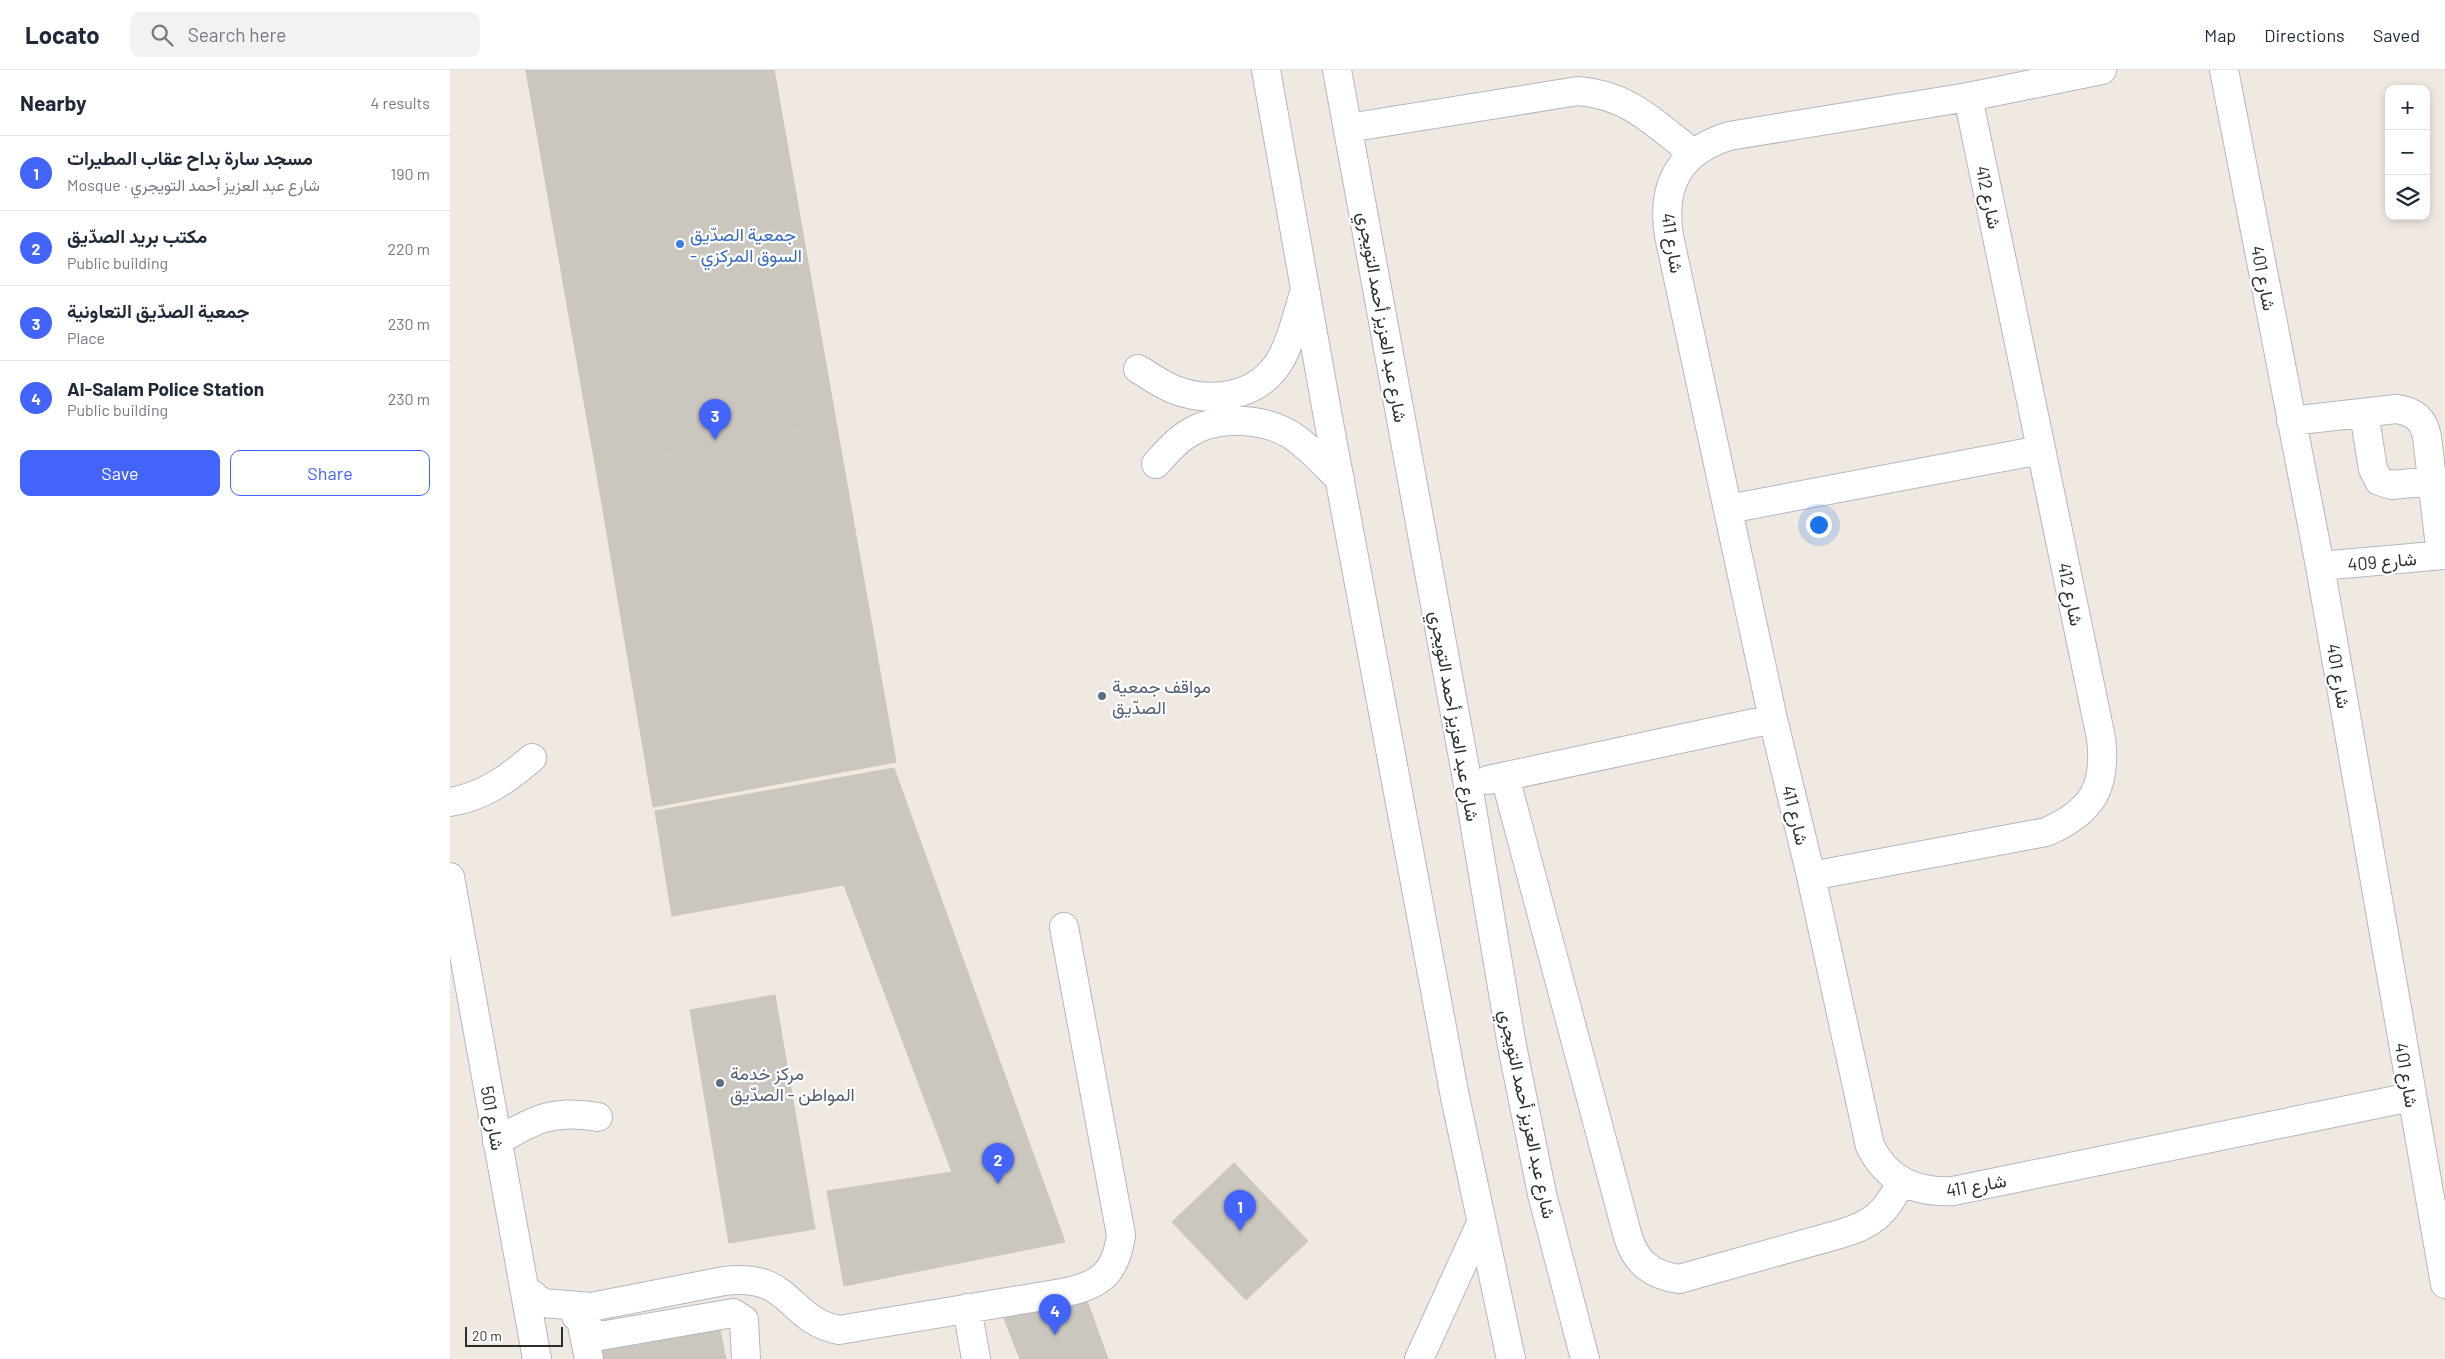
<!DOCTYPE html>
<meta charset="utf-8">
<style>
body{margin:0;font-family:Barlow,Vazirmatn,sans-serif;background:#f2f2f3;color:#1f2937}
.controls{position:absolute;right:15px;top:15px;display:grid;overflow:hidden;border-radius:10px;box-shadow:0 2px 8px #0003}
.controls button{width:45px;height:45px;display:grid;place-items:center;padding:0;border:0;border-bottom:1px solid #e0e1e3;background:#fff;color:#1f2937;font:25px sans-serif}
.scale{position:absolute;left:15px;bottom:12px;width:98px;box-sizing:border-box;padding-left:5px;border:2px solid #2e2e2e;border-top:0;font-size:14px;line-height:18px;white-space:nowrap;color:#2e2e2e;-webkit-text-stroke:4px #fff;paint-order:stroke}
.you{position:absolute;left:1368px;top:454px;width:18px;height:18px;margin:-12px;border:4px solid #fff;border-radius:50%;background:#1a73e8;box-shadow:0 0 0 8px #1a73e833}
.badge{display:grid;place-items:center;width:32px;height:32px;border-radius:50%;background:#4264fb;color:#fff;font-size:16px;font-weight:700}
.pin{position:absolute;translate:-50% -41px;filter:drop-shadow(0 1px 2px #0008)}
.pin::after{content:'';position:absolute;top:26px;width:18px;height:15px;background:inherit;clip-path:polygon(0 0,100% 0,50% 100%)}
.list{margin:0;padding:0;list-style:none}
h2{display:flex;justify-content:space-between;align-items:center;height:65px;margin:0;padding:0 20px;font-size:21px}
h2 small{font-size:16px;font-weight:400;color:#747a83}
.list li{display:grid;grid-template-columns:32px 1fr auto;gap:15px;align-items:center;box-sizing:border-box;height:75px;padding:0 20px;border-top:1px solid #e0e1e3}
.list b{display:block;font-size:19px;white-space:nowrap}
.list p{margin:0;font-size:16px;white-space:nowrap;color:#747a83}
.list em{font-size:16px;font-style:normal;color:#747a83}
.actions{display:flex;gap:10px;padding:15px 20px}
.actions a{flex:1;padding:11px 0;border:1px solid #4264fb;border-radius:10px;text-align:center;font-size:18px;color:#4264fb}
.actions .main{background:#4264fb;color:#fff}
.icon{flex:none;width:28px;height:28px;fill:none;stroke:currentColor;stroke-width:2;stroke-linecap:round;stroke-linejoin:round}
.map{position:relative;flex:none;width:1995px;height:1289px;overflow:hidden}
header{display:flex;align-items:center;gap:30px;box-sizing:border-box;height:70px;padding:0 25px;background:#fff;border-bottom:1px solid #e0e1e3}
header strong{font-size:24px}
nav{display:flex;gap:28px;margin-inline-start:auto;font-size:18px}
.search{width:350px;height:45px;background:#f2f2f3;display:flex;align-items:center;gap:12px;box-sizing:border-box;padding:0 18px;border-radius:10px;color:#747a83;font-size:19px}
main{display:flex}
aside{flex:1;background:#fff}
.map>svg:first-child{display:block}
</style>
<header>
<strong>Locato</strong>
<div class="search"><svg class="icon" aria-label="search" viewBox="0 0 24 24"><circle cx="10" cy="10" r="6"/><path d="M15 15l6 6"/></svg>Search here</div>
<nav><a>Map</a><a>Directions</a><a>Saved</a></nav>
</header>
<main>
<aside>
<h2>Nearby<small>4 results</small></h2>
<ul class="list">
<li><span class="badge">1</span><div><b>مسجد سارة بداح عقاب المطيرات</b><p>Mosque · شارع عبد العزيز أحمد التويجري</p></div><em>190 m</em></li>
<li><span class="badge">2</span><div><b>مكتب بريد الصدّيق</b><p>Public building</p></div><em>220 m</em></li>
<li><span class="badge">3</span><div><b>جمعية الصدّيق التعاونية</b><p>Place</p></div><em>230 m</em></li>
<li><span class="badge">4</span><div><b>Al-Salam Police Station</b><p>Public building</p></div><em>230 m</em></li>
</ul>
<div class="actions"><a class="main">Save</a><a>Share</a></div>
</aside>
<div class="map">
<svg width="1995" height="1289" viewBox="0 0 1995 1289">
<rect width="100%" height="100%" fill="#efe9e1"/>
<path fill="#cbc7bf" stroke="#cbc5ba" d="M76 0H324L446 692 203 737 145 393Z
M76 0H324L385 347 145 393Z
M444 698 615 1172 394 1216 377 1121 502 1102 394 815 222 846 205 741Z
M325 925 365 1159 279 1173 240 940Z
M784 1093 858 1171 796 1230 722 1152Z
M635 1225 658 1289H570L551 1241Z
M269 1255 276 1289H150L148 1278Z"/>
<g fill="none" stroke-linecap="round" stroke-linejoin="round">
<g stroke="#b4b7c1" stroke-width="30">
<path id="minor" d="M816 0 879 353 1005 1027 1061 1289
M887 0 1018 715 1062 976 1092 1124 1135 1289
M1652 0 1518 27 1279 66C1229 82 1211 115 1219 166L1323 649 1361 806 1420 1076C1437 1110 1465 1123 1503 1121L1961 1027
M1774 0 1870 496 1995 1214
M898 58 1128 21C1179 25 1204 53 1243 83
M688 299C700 306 712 315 725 320 763 334 811 327 832 287 842 268 847 247 853 226
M1914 343 1923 399 1929 411 1942 415 1982 411
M1841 351 1946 339C1964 341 1974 350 1977 367L1991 485
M706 394C715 384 725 372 736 365 767 344 819 347 848 370 863 381 876 396 890 409
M1278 439 1591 380
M1870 496 1995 485
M1055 707 1178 1167C1186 1193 1202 1205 1229 1209L1390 1164C1422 1155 1436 1143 1451 1112
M1038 710 1323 649
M0 732C32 727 58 709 82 688
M1361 806 1596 762C1642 742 1657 718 1651 668L1518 27
M0 807 87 1289
M47 1072C83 1049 105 1039 148 1047
M74 1218 93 1233 141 1237 274 1211C342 1202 337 1250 389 1260L612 1223C650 1216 666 1203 671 1165L614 857
M517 1238 526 1289
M126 1246 131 1250 139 1289
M131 1250 142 1262 150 1266 283 1243 294 1250 296 1289
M969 1289 1031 1153"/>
</g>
<use href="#minor" stroke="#fff" stroke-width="28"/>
</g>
<circle fill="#3f7fe0" stroke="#fff" stroke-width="2" cx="230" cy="174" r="5"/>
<g fill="#5c6f8a" stroke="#fff" stroke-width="2">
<circle cx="652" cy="626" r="5"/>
<circle cx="270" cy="1013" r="5"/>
</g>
<g text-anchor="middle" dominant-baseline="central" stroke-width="4.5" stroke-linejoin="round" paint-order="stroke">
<g font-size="18" fill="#2e2e2e" stroke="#fff">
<text transform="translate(1539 127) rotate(78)">شارع 412</text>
<text transform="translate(1223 173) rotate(81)">شارع 411</text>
<text transform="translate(1814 208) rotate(79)">شارع 401</text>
<text transform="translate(933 247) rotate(80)">شارع عبد العزيز أحمد التويجري</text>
<text transform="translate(1932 491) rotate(-5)">شارع 409</text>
<text transform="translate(1621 524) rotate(78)">شارع 412</text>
<text transform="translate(1889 606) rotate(80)">شارع 401</text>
<text transform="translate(1005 646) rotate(80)">شارع عبد العزيز أحمد التويجري</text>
<text transform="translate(1346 745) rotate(76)">شارع 411</text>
<text transform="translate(1957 1005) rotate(80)">شارع 401</text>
<text transform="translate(1078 1044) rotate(78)">شارع عبد العزيز أحمد التويجري</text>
<text transform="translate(43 1048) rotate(80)">شارع 501</text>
<text transform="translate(1526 1115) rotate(-10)">شارع 411</text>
</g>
<g font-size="18" fill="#366cbe" stroke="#fff" text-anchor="start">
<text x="240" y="164">جمعية الصدّيق<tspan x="240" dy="21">- السوق المركزي</tspan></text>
</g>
<g font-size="18" fill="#4e5e75" stroke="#fff" text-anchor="start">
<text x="662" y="616">مواقف جمعية<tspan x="662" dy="21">الصدّيق</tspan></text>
<text x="280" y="1003">مركز خدمة<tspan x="280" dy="21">المواطن - الصدّيق</tspan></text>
</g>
</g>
</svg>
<div class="controls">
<button>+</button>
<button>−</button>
<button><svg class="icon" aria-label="layers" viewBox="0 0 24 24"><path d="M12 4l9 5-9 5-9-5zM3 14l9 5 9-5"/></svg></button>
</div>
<div class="scale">20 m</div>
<div class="you"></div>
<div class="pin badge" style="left:790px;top:1161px">1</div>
<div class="pin badge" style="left:548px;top:1114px">2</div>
<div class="pin badge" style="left:265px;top:370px">3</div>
<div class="pin badge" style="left:605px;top:1265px">4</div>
</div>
</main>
